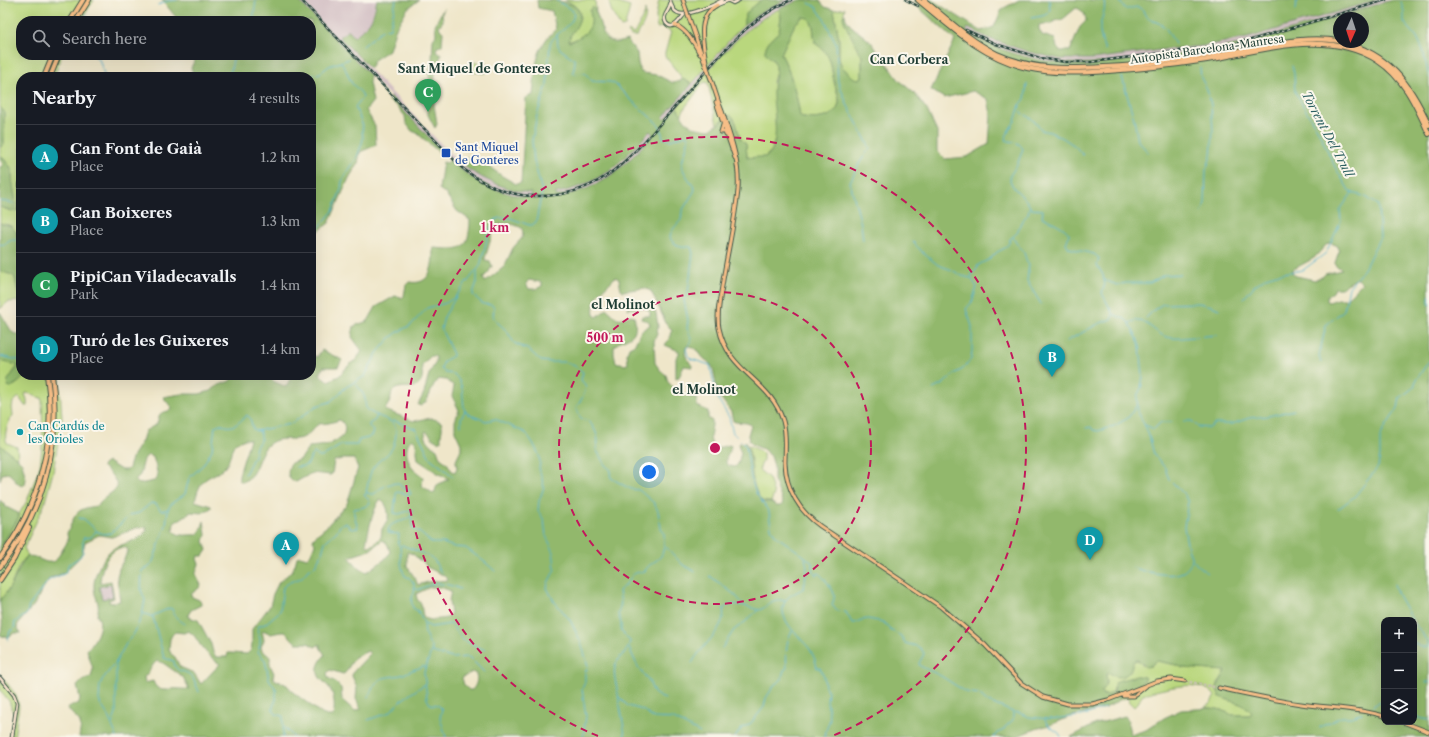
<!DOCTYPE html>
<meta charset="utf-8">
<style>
body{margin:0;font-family:"Libre Caslon Text",serif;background:#20242c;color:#f1f3f6}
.controls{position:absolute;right:12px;bottom:12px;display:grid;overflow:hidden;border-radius:8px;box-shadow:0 4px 16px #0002}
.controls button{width:36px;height:36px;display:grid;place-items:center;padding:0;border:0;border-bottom:1px solid #363941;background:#171b24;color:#f1f3f6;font:20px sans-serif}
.compass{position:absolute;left:1333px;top:12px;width:36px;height:36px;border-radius:50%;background:#171b24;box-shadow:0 4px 16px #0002;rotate:183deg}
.you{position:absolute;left:649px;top:472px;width:14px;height:14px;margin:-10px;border:3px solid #fff;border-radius:50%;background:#1a73e8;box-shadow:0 0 0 6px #1a73e833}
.badge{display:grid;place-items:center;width:26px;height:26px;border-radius:50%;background:#8c9099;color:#fff;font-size:13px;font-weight:700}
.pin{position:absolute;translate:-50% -33px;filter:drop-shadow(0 1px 2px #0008)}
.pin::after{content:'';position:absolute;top:21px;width:14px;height:12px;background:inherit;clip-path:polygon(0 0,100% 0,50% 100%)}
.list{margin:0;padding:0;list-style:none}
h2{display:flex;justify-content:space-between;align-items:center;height:52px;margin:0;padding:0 16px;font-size:17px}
h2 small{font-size:13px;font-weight:400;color:#9ea1a6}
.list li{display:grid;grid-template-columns:26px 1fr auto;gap:12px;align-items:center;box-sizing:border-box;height:64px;padding:0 16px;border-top:1px solid #363941}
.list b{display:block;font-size:15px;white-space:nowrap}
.list p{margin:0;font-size:13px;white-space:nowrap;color:#9ea1a6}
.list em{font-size:13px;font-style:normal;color:#9ea1a6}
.icon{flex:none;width:22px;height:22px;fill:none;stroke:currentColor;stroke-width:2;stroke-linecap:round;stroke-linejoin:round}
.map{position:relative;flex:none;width:1429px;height:737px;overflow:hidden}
.search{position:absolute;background:#171b24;box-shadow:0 4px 16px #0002;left:16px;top:16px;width:300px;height:44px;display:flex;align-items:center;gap:10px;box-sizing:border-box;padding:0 14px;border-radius:16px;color:#9ea1a6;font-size:15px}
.panel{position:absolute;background:#171b24;box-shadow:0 4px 16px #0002;left:16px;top:72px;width:300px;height:308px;border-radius:16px}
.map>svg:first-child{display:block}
</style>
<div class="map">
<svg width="1429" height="737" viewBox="0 0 1429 737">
<rect width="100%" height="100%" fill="#fbf7ec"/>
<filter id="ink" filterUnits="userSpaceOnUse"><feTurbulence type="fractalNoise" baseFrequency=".025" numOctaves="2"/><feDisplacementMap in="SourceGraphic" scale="8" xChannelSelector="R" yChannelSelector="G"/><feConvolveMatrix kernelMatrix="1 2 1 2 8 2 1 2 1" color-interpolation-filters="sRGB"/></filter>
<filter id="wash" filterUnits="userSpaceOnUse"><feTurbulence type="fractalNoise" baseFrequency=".012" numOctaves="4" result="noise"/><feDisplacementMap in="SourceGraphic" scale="16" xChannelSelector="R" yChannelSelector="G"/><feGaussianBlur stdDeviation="0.9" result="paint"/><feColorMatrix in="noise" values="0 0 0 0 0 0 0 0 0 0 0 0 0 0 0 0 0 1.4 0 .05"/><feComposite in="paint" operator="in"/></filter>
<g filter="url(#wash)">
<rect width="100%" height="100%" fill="#efe6c9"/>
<path fill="#d2bec3" d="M298 0H377L370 23 354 37 349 30 339 37 442 145 465 167 493 183 506 188 531 193V197L520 196 490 187 474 179 457 166Z
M785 0H799L792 2 757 22 743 33 666 120 663 117 733 36 758 14Z
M1378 0H1392L1246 43 1203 51 1111 62 1088 64 1052 62 1006 50 966 31 967 28 990 39 1029 52 1060 59H1093L1167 49 1203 46 1247 38Z
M650 131 653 134 632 158 606 179 582 190 556 196V193L567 191 593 180 606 173 617 166 630 153Z
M111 584 113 597 102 600 99 587Z"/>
<path fill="#b9d77d" stroke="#6c8a58" d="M0 0H94L81 21H21V55H62L54 77H21V274L17 234 9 225 0 223V207L11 211 15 200 12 181V169L0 154V148L4 144V111L0 107Z
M565 0H595L596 11 593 7C591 15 593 18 591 24 589 34 577 39 568 42 570 31 588 18 576 7 573 4 568 2 565 0Z
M609 0 630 7 625 26 621 27C615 18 610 11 609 0Z
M659 0H761C754 7 742 13 744 25L733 36 692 84 683 79 665 56V53L671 32 662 27 657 28 656 16Z
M845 8 843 17 844 21 857 48 862 56V77L859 79 854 78 842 67 839 59V40L834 10Z
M779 9 781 17 779 32C772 38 766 42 765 52L776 64V71L773 82 776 135 772 150 765 157 752 159 747 157 746 144 740 138 736 123 733 117 728 116 717 124 708 83 704 82 684 109 681 116 677 107C705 75 740 27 779 9Z
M645 10C648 19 641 28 637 36H631L628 32 629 31 631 33 634 34 645 13Z
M803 17 809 18 813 26 815 43C832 55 830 62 834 81 835 87 838 93 839 99 841 119 813 121 800 117 798 98 790 70 781 54L795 24Z
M470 62 487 64 486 73 469 72Z
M0 271 12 275 15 278 20 301 8 302 0 309Z
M0 360C6 364 12 362 18 366L12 374 14 386 26 375H59L62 418 53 472 44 505 24 548 28 556C18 562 15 578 10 587 7 592 3 596 0 601V548L19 518V514L27 501 40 466 43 438 42 398C36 398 32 393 26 393L25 394 27 400V406H25L19 397 13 402 12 408 13 415C8 423 3 434 7 443L17 447 18 459 0 445Z
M747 445 759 450 763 454V460L759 470 769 478 774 494 771 502 762 501C754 491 751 474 750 461 750 455 750 451 747 445Z
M1134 660H1138L1143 666H1151L1154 662 1157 661 1177 665 1183 668 1227 671 1218 683 1217 690 1219 696C1229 702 1245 702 1252 712L1250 715H1232L1222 710 1205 707 1211 703 1215 696C1202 676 1162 690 1143 694L1138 703 1134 707 1128 701 1130 698 1120 699 1117 698C1126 691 1140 688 1146 678V677L1136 676 1115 683C1114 691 1111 699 1101 693V690L1107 682 1106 674 1110 673 1114 676 1130 670Z
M0 675C8 685 18 694 19 706L14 737H9L14 715 9 701 0 690Z"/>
<path fill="#92b86c" stroke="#587a50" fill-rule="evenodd" d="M162 0H298L370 75 369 83 373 101 366 110 375 126 376 145 360 152 358 163 349 178 329 223 311 237V77H195L191 68 197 55H311V21H179Z
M377 0H419L407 9 395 30 389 50 374 60 370 68 339 37 349 30 354 37C372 22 372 22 377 0Z
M537 0C550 0 572 0 578 10 580 14 580 18 578 23 576 29 569 35 569 42 577 39 589 33 591 24 592 20 590 15 590 10L593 7C604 22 598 51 627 40L637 53 638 63 640 70 642 73 657 75 673 83 680 81 683 79 692 84 663 117 665 119 677 107C687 125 689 128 710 130L730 115 733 117 736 123 740 138 746 144 747 157C752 158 754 157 759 157 761 157 763 157 765 157 783 149 772 106 773 91 773 82 779 71 775 63 773 59 768 56 765 52 766 42 772 38 779 32L781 17 779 9 799 0H819L825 7 834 10 839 40V59L842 67 854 78 859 79 862 77V56L848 30 844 21 843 17 845 14 846 19 850 25 871 42 899 80 915 94 927 110 937 132V151L945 159 967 157 989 144 991 114 988 99 973 91 944 98 931 90 955 40 918 7 919 3 913 0H932L981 31 994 27 1002 9 1019 0H1378L1247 38 1203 46 1167 49 1093 59H1060L1029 52 990 39 968 28 966 31C1001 54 1047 65 1089 63 1110 63 1131 59 1153 57 1184 53 1215 49 1246 43L1392 0H1429V737H1071L1096 724 1125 716 1129 721 1128 724 1130 733 1133 734 1146 730 1164 718 1181 710 1212 708 1222 710 1232 715H1250L1252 713C1245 702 1229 702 1219 696L1217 687 1226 671 1183 668 1177 665 1157 661 1154 662 1151 666 1146 667 1138 660H1136L1133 662C1132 665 1131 669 1130 671 1125 678 1115 679 1110 673L1106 674 1107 682 1101 692 1103 695H1107L1114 692 1115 683 1117 681 1136 676 1146 677C1144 685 1124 692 1117 698L1121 699C1105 711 1091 711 1072 716 1063 719 1055 724 1046 726 1035 729 1026 732 1016 737H79C83 717 79 723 68 709L70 706 79 703 80 698 77 686 83 680 91 677 93 669 87 650C94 642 105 625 97 615 101 603 95 599 94 588 93 576 101 562 108 553 116 543 147 541 147 527L136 528 112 537 99 535 85 542 83 551 79 558 64 573 50 578 42 590 34 605 18 624 17 627 21 633H14L7 638 0 635C5 622 0 613 0 601 1 597 7 593 9 589 15 579 19 568 25 558 36 551 44 568 56 560L68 541 67 533C72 525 73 513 83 509 87 507 94 507 99 505L101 501 117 488C117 479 109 472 102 466L104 464 108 462 121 470H127L129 468 133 455 142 441 145 431 157 424C161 411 157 415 171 410L172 408 163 397 181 394H199L211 391 217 386 230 381 234 375H268L273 381 286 387 292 375H311V355L317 357 322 350 342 360 338 367H323L320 375 328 381 339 376 351 363 356 360 362 351 352 337 354 326 368 321 376 307 395 296 402 298 404 296 406 285 409 282C432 286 433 265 433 248 461 250 469 252 470 220L457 211 446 194 439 189 443 162 447 163 450 160C473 181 500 195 531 197V193C506 190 486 181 465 167L468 157 481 161 502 176 516 184 521 183 526 98 533 95C536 68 534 48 556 29L552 11 538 8ZM1076 8C1082 9 1086 15 1086 21L1080 27 1070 51H1060L1057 48 1055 39 1042 35 1039 29V25L1042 24H1052L1054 21 1063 19ZM802 17 809 18 813 26 815 43C832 55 830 63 834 81 835 87 838 93 839 99 841 119 813 121 800 117 798 98 790 70 781 54L795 24ZM1339 18H1363V42H1339ZM650 131 653 134C627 165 599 192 556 196V193C599 185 622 162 650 131ZM507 223 515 225 522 228 523 233 522 238 513 248 504 267 485 282 483 278 488 273 492 266 490 261 485 260V258L493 232 498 225ZM1330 243 1336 245 1339 251 1335 263 1336 266 1342 269 1341 270 1325 274 1322 277 1315 280 1296 276 1293 274 1292 270 1314 258 1326 245ZM615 277 619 279 621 289 623 291 644 288 651 291 666 323 672 330 671 336 665 345 679 351V354L676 358V378L679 377 684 366 692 367V366C688 359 681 354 688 345L699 351C703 361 708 359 713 368L718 394 731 412 733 421C739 424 746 421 751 425L748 435 749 441 753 445 763 449 771 456 774 466V480L783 503 781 506H776L771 502H763C747 487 756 458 745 442L738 444 741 453 738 464 735 467C718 465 730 454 731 446L730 445 717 448C705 442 713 430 712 421L708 418V411L697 406 696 398 681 393 675 389 668 382 666 375 660 370 655 363 654 341 657 334 658 326 656 313 653 309 644 305 632 303 629 306 628 309C636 308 644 305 650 312V316H642L641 319C644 321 649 318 650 325L641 331 635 344 629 347 627 353 628 364 624 365 621 363H616L614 354V347C625 334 640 342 634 316L631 315C617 321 618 319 607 309L597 317 594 315C591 296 605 289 615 277ZM1356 279H1358L1362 283 1346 299H1338L1329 302 1327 301V296L1333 292 1335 288H1341L1347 284ZM529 280 540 282 542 283V286L536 289H529L526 284 527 282ZM431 356H434L436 357V362L429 374 424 393 418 405 421 406C431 400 430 387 438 379L446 380 453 385 454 387 452 396 459 410 455 421V431L461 444V449L456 461 457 468 455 472 452 471 447 463 440 458 437 449C431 445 425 440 425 432L426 431C432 435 433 443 441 441 440 434 444 428 441 422 428 415 425 420 413 421 404 417 394 414 385 410 386 407 389 404 390 401 391 399 391 395 392 392 400 382 420 394 422 378 423 374 421 369 422 365ZM340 420C346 424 346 431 342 437L328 445 309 447 301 459 291 463C287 471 286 478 296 482L312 473 330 475 332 474 334 461 342 459H354L358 468 347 504 326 527 314 537 313 540 315 544 311 554 307 558 300 556 297 557 295 565 291 572 279 582 273 594 270 606 252 629V644L251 650 247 654 230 653H228L227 657H216L213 652 211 644 198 620 188 617V615L191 610 201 605V602L199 600 192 597 191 595C194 590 199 590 201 585 195 573 194 577 199 564L197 559 198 556H203L207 550 204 541 206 535 204 521 201 530 197 535C188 534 178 538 173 530L174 523 191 512 202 513 211 508V506L195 501C197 493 199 484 206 479 213 474 220 473 225 467 231 460 230 450 235 443L245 439H250L239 475V480L243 482C259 474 256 454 269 444 279 436 291 441 302 438 310 435 312 428 319 424L329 423ZM412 439 416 443 418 460 439 474 449 479 437 485 434 494 422 486 423 477C420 474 416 472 413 469 407 461 403 445 412 439ZM148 455 153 457 156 467 158 477 154 481 139 484 135 480 140 475 144 459ZM380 500C387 503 389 512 388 519L382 529 381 537 374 544 369 546 366 545C367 535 374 506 380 500ZM382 540C388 542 389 548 390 553L384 560 367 572 360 569 349 557 370 550ZM123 547 127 548 128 551 119 569 117 577 120 601 112 603 109 602V600L114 598 111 581 100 583C101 568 107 550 123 547ZM407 552 413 554 419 560 423 561 427 567 443 575 448 580 428 582 418 585 415 578 407 566ZM111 584 113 597 102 599 99 587ZM430 587H440L451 591 449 601 451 613 447 618 432 620 427 619 423 616 421 604 417 599 416 594ZM1384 620H1414V722H1384ZM188 631C194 634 195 637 199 643 204 651 212 659 220 664L201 684 194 673 180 667 175 657 171 654 169 649 170 639 172 635 175 632 184 633ZM262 631H265L271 634C290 630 283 631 296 643H308L315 647 320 644V647L325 655C317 664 314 674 324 682 326 685 329 686 330 689 335 696 335 709 333 716H327L322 714 294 693 287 685 274 679 273 677 274 673C273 671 272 669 271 667 267 656 276 660 262 651L261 647 264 640ZM368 651 370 654 353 672 352 676 357 687 356 699 361 709 355 711 342 700 341 688 334 681 328 678 327 673 330 670 343 674 345 673 355 657ZM157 661 163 663 183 677 189 689C184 690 177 688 172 689 164 691 156 691 153 681L145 683 144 677C150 673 151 665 157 661ZM472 672 476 674C478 680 476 686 472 690H469L464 685 462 678Z
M761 0H785L758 14 744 25C742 12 753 8 761 0Z
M443 9H444L442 13 443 21 439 26 440 29 443 32 442 45 436 48 437 52 441 54V56L435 70 434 105 437 124 435 128 428 115V92L430 84 429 73 432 62 433 40 436 34 435 25Z
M390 96 442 151 441 154 417 133 412 131 406 123 405 116 396 105 389 101Z
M0 107 4 111V144L0 148Z
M0 154 12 169C11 185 17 198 16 212L0 207V167L3 165 0 159Z
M0 223 11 226 17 233 21 274V308L15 278 12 275 0 271Z
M0 312 12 332 15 334H21V375H26L19 382 11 387 7 386 8 380 18 366C12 362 6 364 0 360Z
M0 445 16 457 22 463 26 479 25 484 23 486C15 485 15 477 8 473L2 474 0 480Z
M0 500 6 507 18 513 19 517 0 548Z"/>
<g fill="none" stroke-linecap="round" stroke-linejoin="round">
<path stroke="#4fb0ce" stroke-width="1" d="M1098 0H1105
M1104 0C1106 9 1103 13 1101 22 1098 30 1102 42 1105 50
M1119 0C1128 14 1124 8 1138 7L1143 10C1146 22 1154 19 1162 25 1168 29 1171 38 1175 44
M1401 2 1404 12V22L1417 37 1423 50 1429 77
M809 3 816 7 823 17 836 43 838 82 848 106 870 148 860 162 850 182 861 224 863 240
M158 5 168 1 177 0
M1296 10 1297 0
M86 14 89 21
M1031 18 1042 16 1048 14 1050 9 1049 0
M253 21 256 0
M557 34 558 45 560 49 574 59 575 63 573 73 574 74 585 73 592 81 611 82 615 84 629 98 660 126 663 138 670 140 686 135 688 137C689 146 682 156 682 165 683 174 693 183 695 190L682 211 681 220C675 227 663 237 676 244 677 245 680 247 681 247 685 248 688 246 691 247L693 253 688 292 684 300 688 320 687 328 691 338V342L686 349 688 356 691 359 710 365 716 393 719 401 729 417 733 433 746 446 751 478 756 493 769 512 771 528 776 536 796 550 808 559 810 560 812 563 814 572 816 575 818 573C822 575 833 589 834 594 835 598 833 601 832 605L837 611 846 612 852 623H855L861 620 868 619 883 622 890 630 901 636 905 643C914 646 921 645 924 654L919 663 920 666 941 676 966 692 979 694 988 702 1013 712V720L1005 727 1004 730 997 733 994 737
M363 46 382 30 390 28 396 0
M93 55 99 59 105 77
M1292 66 1294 73 1295 92 1319 132 1335 167 1350 192 1366 197 1378 205 1380 237 1364 269 1349 287 1344 310 1326 325 1319 355 1321 363
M1200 68 1201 78 1207 89 1211 105 1213 131 1211 156 1206 170 1205 203 1202 212
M228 77 231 70 233 59 239 55
M308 77 320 73 329 66 349 59
M1122 77 1134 119 1138 141 1148 152
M1027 84 1025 99 1020 105 1015 121 1009 130 1005 140C1011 142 1019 141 1023 149L1017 165 1009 177C1013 192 1022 193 1028 203 1029 205 1030 207 1031 209L1043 210 1042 217C1047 219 1067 228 1069 234 1069 236 1067 241 1066 243L1069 248 1094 254 1099 258 1097 265 1103 275 1104 280 1105 284 1102 293 1113 314 1125 319 1129 323 1137 338 1140 346 1143 376 1141 388 1137 396 1138 412 1148 432 1154 454 1165 468 1169 479 1184 494 1188 502 1184 527 1188 549 1192 559C1191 564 1188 569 1183 572 1172 578 1143 572 1132 567
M1019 111 1023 114
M1026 115 1035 122 1041 130 1050 132 1063 138 1075 146 1083 155
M0 201 13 203
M311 237 333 211 341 189 342 181 357 157 362 143 363 138 362 131 363 126 355 107 363 97C361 90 355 88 351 82 347 74 347 70 341 62
M1013 237C1016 246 1023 248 1024 253 1026 258 1026 261 1029 265L1027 281 1041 304
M913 242 923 253 938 265 952 270 962 276 970 278
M0 244 4 245 11 240H16
M477 271V282L473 293V295L483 304 492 305 494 308 493 316 496 321 507 331 514 343 529 350 541 361 549 362H565L575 366 583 372 581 380 586 386C585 394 581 401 576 407L581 419 589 421C595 429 601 439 596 449L605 465 611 470 610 474 611 478 625 486 631 489 639 490 654 503 658 511 661 528 664 533C664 540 665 549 661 556 659 560 648 564 645 571 630 574 635 573 626 584 624 586 621 588 619 591L621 603 618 614 621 623V631L630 641C629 653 617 656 615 667 613 677 617 685 618 694 620 709 624 723 625 737
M1104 280 1117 285 1126 283H1150L1164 275 1180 274
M457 295 444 317 441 329 453 354V356L444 361 441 369 446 373 454 374C466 387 461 396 465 411L470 415 486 421 495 419 526 433 533 443 539 455 540 462 539 468 544 487 539 501 538 511 544 520 546 536 553 550 555 569 548 583 547 588 554 601 570 620 581 642 588 666 585 673V682L582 689 586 716 583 737
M1429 296V305
M1244 298 1254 286 1266 277 1276 274 1303 270 1326 253 1341 221 1340 210 1352 193
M1146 318 1156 308 1163 304 1199 303 1212 306 1219 309
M1129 323C1132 322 1135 320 1138 321 1147 321 1154 331 1162 335 1172 340 1182 338 1193 337
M1195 337 1217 335
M1067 341 1098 324 1111 319 1113 315
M0 356 18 360 21 358
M356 383C358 388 364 393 365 399 366 403 364 406 368 410 378 419 398 418 396 434 393 458 384 452 373 468 369 474 368 485 366 492 376 498 376 490 383 487 387 484 394 483 399 483L402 488 409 490 411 494 408 495 403 493 397 492 396 494 394 513 399 514 411 510H413C411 526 388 517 388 533L399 534 398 544 400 546C401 557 400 567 405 576 412 578 416 584 414 592 414 594 412 595 412 598 411 601 412 604 413 608L418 611 424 623 425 634 432 649 424 672 427 699 430 704 438 705 442 709 440 718 446 737
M933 389 943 384 954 374 963 369 971 359 972 352V326L966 309 972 302 977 287 971 278 972 274 977 269 978 265 990 259 997 252 1005 248 1009 243 1010 239 1017 233 1021 222 1028 214 1029 209
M392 421H395L416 429 430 458 454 477
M1184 421H1192L1198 427 1209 428 1215 424H1232L1249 418 1268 416 1294 410
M1145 425 1154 429 1161 422H1172
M461 426V418L465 411
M1086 428 1091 427 1093 430 1098 431 1114 426 1128 418 1137 405
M296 467 304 466 308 464 311 456 314 453 319 457H322L341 445H357L359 440 368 438 372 435 373 431 369 426V424L375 420 377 415
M245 474 254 456 256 447 261 439V435L259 431
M1338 509 1355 496 1378 467 1380 456V437L1386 426 1398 408 1400 398 1414 387 1416 380 1429 361
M411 516 413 529 419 532 432 543H443L454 547 466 548 486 563 495 571
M79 518 84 519 96 530
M664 545 683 565 695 572
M401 546 402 545C409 548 429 555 434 560 437 564 437 568 442 573
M805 558 807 566 804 588C798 592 790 594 786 600 774 617 800 637 809 648 813 654 816 661 817 668H820L824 676 825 687 828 690 827 701 830 719 824 737
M1193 560 1197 565 1207 573
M710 576 735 595 743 604
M1394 584 1398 595 1412 620
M414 587 418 590C432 582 445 582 460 589
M143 613 153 617 164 658 174 661C175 675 185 668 192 677 195 681 197 687 199 692
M152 616 170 608 172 609C175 617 178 621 185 624
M425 624 431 627 451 624 463 640 485 650
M1414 624 1421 631 1429 646
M8 640 10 631 14 629 15 622 27 614 29 606 49 580 64 574 67 570 68 565 80 557 83 552V538L91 537 96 531 104 534 111 533 130 515 139 513 151 503 156 504 161 511 168 509
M1380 643 1384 641
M1414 643 1420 647H1429
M629 648 638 667 649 681 654 693 660 697 665 699
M722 648 734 630 745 622 758 610
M432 652 452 658 469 657 484 672
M692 663C700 648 716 637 722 621 724 617 723 612 724 608 736 600 747 608 760 610 772 604 771 597 785 601
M1426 682H1429
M368 697C379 675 379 679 401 675 405 674 409 671 413 670 417 668 420 669 424 666
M619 697 628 706 643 710 650 716 654 718 674 719 700 733
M1373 706 1378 702 1384 703
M1014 712 1020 713 1029 717 1049 719 1082 716 1105 708
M1414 717 1429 720
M368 720 390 712 400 701 425 684
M1045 720 1050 727 1059 733 1061 737
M112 724 116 714V662
M1320 727 1341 717H1352L1362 713
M117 737 107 714 101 705 99 700 100 685 102 680 116 662 127 642 135 632 142 615 145 600 141 590 142 570 148 568 152 564 166 525 168 509 172 503 185 494 189 478 203 465 212 450 215 426 220 424C233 430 237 424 247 415L250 418 253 429 256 431 290 424 300 418 316 406 330 402 346 387 365 376 377 353 389 339 398 332 411 325 427 308 446 303 455 297 480 266 490 228 495 220 499 218H510L529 225H532L536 222 542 191 534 161 532 141 537 115 547 85 550 44C555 31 577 26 573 11L556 0
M283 737V728
M294 737 283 726V716L276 714 273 710V706L276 700V689L269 679 265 660 258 652C259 649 260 645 260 642 261 635 255 633 259 626L265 624 280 611 283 587 290 582 301 578 307 571 314 567 322 553 325 542 337 531 341 524 346 523 352 529 358 528 354 514V509L364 507 370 503 369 500 364 495 367 493
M735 737 741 729 751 723 764 707 766 698 775 684 781 680 784 670 787 668C786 657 785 641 792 631"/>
</g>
</g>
<g filter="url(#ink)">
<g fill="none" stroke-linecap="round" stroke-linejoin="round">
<path stroke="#c5c4ab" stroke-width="3" stroke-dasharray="3 1.5" stroke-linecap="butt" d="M1185 681 1219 688"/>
<g stroke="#3e564a" stroke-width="4.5">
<path id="secondary" d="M670 0C671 5 673 11 678 13 686 17 715 5 722 0
M727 0 733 3 739 0
M670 4C670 9 666 12 665 16 664 19 665 21 666 23 673 32 680 19 684 15
M717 5 727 1
M0 678 14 695 17 703 12 737"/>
</g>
<g stroke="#3e564a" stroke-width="5">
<path id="primary" d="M683 0 686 9
M689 18 705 64
M675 25C687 30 694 43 700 54
M706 62C703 42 696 16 717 5
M709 74C714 86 717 99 722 111 731 138 740 162 738 190 735 220 728 250 723 280 721 295 716 312 719 328 728 373 771 380 783 421 787 435 785 448 785 463 786 489 799 511 820 526L941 607 985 645 1021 683 1043 697 1068 704H1092L1108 700 1157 681 1171 679 1185 681
M716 102 735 158
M723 125 721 132H725L726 135
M1219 688C1246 694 1274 700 1301 704 1329 708 1357 708 1384 716
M1136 694 1146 686
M1123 696H1134
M1403 722 1429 732"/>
</g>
<g stroke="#3e564a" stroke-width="6">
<path id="highway" d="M918 0C952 28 983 58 1027 68 1054 74 1081 73 1108 71 1142 69 1174 65 1207 60 1262 51 1327 28 1378 61 1404 78 1416 106 1429 134
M924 0C947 19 970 41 997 54 1032 70 1067 69 1104 67 1149 65 1193 58 1237 51 1270 45 1305 35 1339 41
M70 21 83 0
M76 21 89 0
M1342 42C1388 53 1410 83 1429 125
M44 77 53 55
M50 77 59 55
M21 184 20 212 21 240
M0 558C39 506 57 440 47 375
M0 567C43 513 62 444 52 375
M0 580 14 559 29 528"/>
</g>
<use href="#secondary" stroke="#fbe5cf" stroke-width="2.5"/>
<use href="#primary" stroke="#f6be87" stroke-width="3"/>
<use href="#highway" stroke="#f6be87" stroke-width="4"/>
<g stroke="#1f3d34" stroke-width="2.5">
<path id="rail" d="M301 0 461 167C482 184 507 195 533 196 594 198 623 166 660 124 675 106 691 89 706 71 733 41 753 17 791 0
M906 0 918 6
M966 30 996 44 1040 58 1065 62H1091L1228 45 1251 40 1386 0"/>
</g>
<use href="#rail" stroke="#fbf7ec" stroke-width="1" stroke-dasharray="3" stroke-linecap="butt"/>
<g stroke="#3e564a" stroke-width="5" stroke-linecap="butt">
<path id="primary-bridge" d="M686 9 689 18
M706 62 709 74
M705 64 709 74"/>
</g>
<use href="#primary-bridge" stroke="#f6be87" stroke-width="3"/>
</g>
</g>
<g fill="none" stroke="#c2185b" stroke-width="2" stroke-dasharray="7 5">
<circle cx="715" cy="448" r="156"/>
<path d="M598 736A311 311 0 1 1 832 736"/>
</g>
<rect fill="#1a4fb4" stroke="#fbf7ec" stroke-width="1.5" x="441" y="148" width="10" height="10" rx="2"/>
<circle fill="#0f9aa8" stroke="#fbf7ec" stroke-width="1.5" cx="20" cy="432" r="4"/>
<g text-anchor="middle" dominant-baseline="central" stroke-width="4" stroke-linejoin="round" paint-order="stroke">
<g font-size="11" fill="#1f3d34" stroke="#fbf7ec">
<text transform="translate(1207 49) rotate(-8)">Autopista Barcelona-Manresa</text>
</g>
<g font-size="11" fill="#164399" stroke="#fbf7ec" text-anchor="start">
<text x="455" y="147">Sant Miquel<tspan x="455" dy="13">de Gonteres</tspan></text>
</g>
<g font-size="11" fill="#0d838f" stroke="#fbf7ec" text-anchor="start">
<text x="28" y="426">Can Cardús de<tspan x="28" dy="13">les Orioles</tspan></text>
</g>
<g font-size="12" font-weight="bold" fill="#1f3d34" stroke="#fbf7ec">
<text x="909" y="59">Can Corbera</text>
<text x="474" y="68">Sant Miquel de Gonteres</text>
<text x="623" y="304">el Molinot</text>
<text x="704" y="389">el Molinot</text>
</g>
<g font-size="12" font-style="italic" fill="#2d6062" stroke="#fbf7ec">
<text transform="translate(1328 134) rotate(62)">Torrent Del Trull</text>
</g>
</g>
<circle cx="715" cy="448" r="6" fill="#c2185b" stroke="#fbf7ec" stroke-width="2"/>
<g font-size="12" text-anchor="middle" font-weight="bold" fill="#c2185b" stroke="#fbf7ec" stroke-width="4" stroke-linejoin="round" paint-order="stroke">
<text x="495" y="232">1 km</text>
<text x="605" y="342">500 m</text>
</g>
</svg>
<div class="controls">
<button>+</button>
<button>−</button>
<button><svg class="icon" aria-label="layers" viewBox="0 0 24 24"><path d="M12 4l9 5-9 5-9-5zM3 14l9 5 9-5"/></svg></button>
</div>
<svg class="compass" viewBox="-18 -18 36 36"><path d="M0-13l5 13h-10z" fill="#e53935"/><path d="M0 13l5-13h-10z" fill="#9ea1a6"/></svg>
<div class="you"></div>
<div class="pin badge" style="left:286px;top:565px;background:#0f9aa8">A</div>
<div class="pin badge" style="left:1052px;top:377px;background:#0f9aa8">B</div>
<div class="pin badge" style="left:428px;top:112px;background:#2e9e5b">C</div>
<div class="pin badge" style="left:1090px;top:560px;background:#0f9aa8">D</div>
<div class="search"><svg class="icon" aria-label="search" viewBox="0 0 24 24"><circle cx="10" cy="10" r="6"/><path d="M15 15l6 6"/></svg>Search here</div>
<section class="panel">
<h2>Nearby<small>4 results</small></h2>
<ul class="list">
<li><span class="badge" style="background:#0f9aa8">A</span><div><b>Can Font de Gaià</b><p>Place</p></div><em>1.2 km</em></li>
<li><span class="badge" style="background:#0f9aa8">B</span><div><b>Can Boixeres</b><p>Place</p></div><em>1.3 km</em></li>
<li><span class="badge" style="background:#2e9e5b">C</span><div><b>PipiCan Viladecavalls</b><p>Park</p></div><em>1.4 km</em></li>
<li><span class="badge" style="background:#0f9aa8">D</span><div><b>Turó de les Guixeres</b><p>Place</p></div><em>1.4 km</em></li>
</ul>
</section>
</div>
